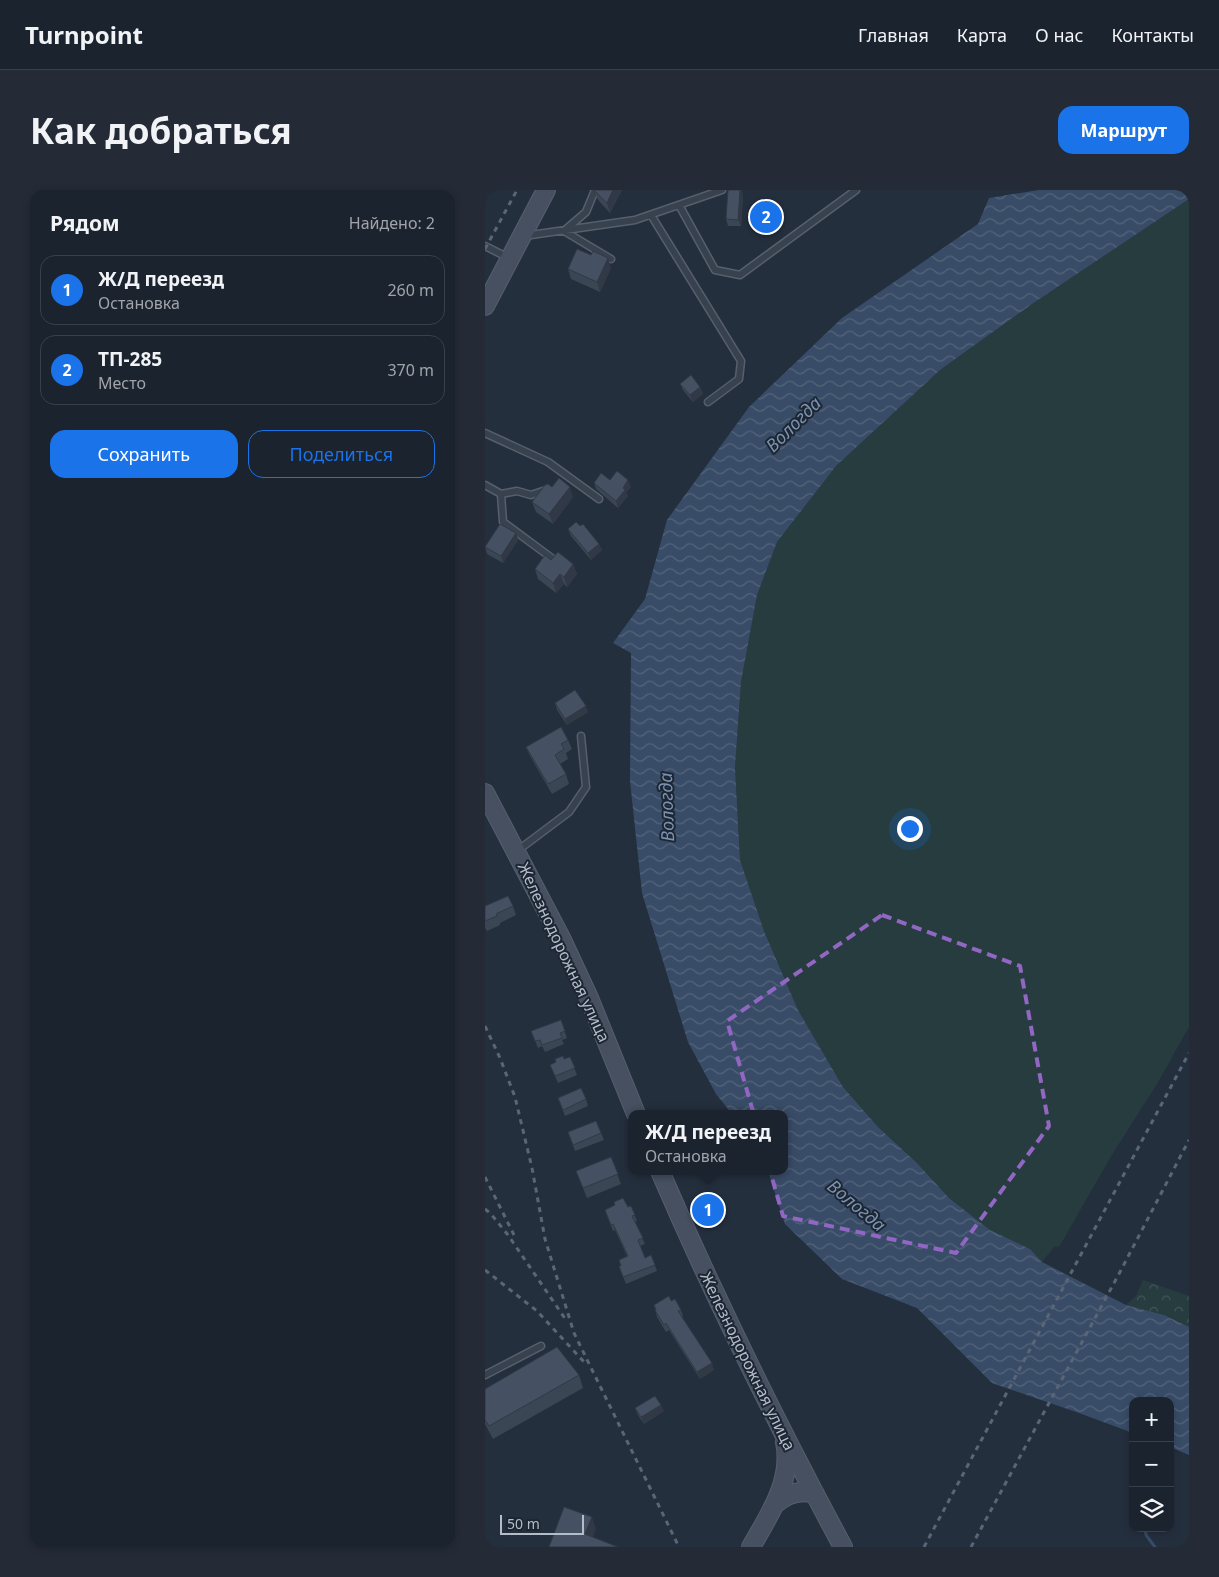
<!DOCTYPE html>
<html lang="ru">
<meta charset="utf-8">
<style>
body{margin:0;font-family:"Noto Sans",sans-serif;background:#242b36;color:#f1f3f6}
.controls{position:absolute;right:15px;bottom:15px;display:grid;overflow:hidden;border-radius:10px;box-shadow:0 2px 8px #0003}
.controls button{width:45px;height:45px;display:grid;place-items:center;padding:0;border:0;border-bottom:1px solid #39404a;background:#1b232e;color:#f1f3f6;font:25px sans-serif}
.scale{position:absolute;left:15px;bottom:12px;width:84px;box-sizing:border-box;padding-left:5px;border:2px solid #b4bcc9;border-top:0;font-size:14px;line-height:18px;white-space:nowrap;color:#b4bcc9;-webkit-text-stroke:4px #1d2633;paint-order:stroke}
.you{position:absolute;left:424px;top:638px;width:18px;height:18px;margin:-12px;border:4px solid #fff;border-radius:50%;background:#1a73e8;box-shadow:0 0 0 8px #1a73e833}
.badge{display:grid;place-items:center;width:32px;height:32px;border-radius:50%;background:#1a73e8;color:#fff;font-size:16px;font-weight:700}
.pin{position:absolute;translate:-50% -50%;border:2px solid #fff;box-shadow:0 1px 5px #0006}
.popup{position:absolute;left:143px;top:920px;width:160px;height:65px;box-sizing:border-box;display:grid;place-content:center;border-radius:10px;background:#1b232e;filter:drop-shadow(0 1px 4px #0005);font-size:16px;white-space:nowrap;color:#a0a4aa}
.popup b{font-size:19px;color:#f1f3f6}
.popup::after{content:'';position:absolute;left:50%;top:100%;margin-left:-10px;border:10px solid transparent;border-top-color:#1b232e}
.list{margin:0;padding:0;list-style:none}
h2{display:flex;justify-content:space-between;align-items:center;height:65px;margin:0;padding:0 20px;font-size:21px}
h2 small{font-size:16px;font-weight:400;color:#a0a4aa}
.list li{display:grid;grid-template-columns:32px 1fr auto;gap:15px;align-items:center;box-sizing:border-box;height:70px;margin:0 10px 10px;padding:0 10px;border:1px solid #39404a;border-radius:15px}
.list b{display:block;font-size:19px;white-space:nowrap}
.list p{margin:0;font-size:16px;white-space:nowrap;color:#a0a4aa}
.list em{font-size:16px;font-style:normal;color:#a0a4aa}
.actions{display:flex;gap:10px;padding:15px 20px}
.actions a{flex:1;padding:11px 0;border:1px solid #1a73e8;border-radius:15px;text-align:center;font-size:18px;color:#1a73e8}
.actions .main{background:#1a73e8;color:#fff}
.icon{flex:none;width:28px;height:28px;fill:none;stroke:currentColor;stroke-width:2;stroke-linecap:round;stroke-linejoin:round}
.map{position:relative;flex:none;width:704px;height:1357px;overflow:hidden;border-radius:15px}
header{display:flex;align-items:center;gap:30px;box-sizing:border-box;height:70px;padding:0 25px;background:#1b232e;border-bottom:1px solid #39404a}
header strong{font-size:24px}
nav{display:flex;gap:28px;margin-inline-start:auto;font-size:18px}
.intro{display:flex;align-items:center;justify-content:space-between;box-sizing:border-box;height:120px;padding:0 30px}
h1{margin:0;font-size:35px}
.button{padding:12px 22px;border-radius:15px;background:#1a73e8;color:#fff;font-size:18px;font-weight:700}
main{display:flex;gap:30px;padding:0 30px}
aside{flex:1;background:#1b232e;border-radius:15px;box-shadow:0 2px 8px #0003}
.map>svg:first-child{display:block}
</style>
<header>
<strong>Turnpoint</strong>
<nav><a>Главная</a><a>Карта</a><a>О нас</a><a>Контакты</a></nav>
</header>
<div class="intro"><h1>Как добраться</h1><a class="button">Маршрут</a></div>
<main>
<aside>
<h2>Рядом<small>Найдено: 2</small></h2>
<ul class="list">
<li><span class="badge">1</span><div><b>Ж/Д переезд</b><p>Остановка</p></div><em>260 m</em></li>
<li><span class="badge">2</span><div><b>ТП-285</b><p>Место</p></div><em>370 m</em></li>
</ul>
<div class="actions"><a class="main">Сохранить</a><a>Поделиться</a></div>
</aside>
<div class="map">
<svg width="704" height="1357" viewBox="0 0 704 1357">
<defs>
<pattern id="forest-crowns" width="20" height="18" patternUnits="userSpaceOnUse" patternTransform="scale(1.25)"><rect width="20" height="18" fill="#263c3f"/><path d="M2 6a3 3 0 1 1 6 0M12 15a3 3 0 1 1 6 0" fill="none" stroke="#435659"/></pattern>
<pattern id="water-waves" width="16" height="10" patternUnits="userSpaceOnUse" patternTransform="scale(1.25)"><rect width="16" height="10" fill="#394c67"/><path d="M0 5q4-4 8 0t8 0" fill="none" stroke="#53647b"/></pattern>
</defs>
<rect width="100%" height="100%" fill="#242f3e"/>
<path fill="#263c3f" d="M704 9V837L672 894 625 968 574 1057 570 1056 557 1072 545 1059 505 1040 464 1008 432 973 393 937 358 897 313 820 279 741 255 670 250 577 256 492 272 405 292 352 351 276 455 180 547 114Z"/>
<path fill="url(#forest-crowns)" d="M658 1090 704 1106V1137L679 1125 641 1115 651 1106Z"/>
<path fill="url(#water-waves)" d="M554 0H704V9L547 114 455 180 351 276 292 352 272 405 256 492 250 577 255 670 279 741 313 820 358 897 393 937 432 973 464 1008 505 1040 545 1059 557 1072 641 1115 679 1125 704 1137V1265L685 1257V1211H648V1243L594 1223 507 1193 432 1118 357 1089 300 1034 283 981H299V924H247L231 904 203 852 157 703 145 591 146 463 128 453 160 409 182 330 264 217 357 128 493 34 504 8Z"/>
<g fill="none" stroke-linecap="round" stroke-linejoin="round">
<path stroke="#394c67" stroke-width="3" d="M660 1338 661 1345 670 1357"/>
<g stroke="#565f6c" stroke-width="9">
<path id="lane" d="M110 0 101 22 79 41 126 69
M194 15 230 80 255 85 371 0
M166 25 256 171 254 189 223 212
M39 46 150 30 237 0
M0 56 24 68
M0 243 63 272 114 309
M0 295 16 304 18 332 68 369
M16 304 32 301 46 305 61 300
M32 661 84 622 101 597 96 546
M0 1185 56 1156"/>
</g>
<g stroke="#565f6c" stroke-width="20">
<path id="secondary" d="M0 116 61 0
M0 603 77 750 104 808 151 924
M175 981C230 1109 292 1234 358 1357
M289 1315C300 1305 314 1299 330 1304
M266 1357C284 1325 308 1291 300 1252"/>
</g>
<use href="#lane" stroke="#38414e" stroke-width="6"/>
<use href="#secondary" stroke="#465061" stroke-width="18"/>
<path stroke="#5a6575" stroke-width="3" stroke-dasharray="5 5" stroke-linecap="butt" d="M0 59 32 0
M0 836 15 868 30 907 47 978 60 1049 89 1143 194 1357
M0 987 29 1045
M0 1019 6 1024 23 1045 81 1130
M0 1080 52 1121 100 1173
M439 1357 704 863
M486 1357 635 1082 704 950"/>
</g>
<path fill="#3b4654" d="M109 0H137L125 23 113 10Z
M243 0H256L258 5 256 36H243L241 29Z
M285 21 287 33 278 34 276 30Z
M126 78 115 102 86 89 83 79Z
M195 194 215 197 218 204 208 212 198 200Z
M125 290 146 297 141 303 143 306 133 318 111 299 109 293Z
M88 307 68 334 51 322 47 312Z
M83 339 114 354 117 360 106 370 86 346Z
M31 343 33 350 18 373 2 364 0 357Z
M66 370 88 374 92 384 82 397 79 394 71 403 53 389 50 379Z
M70 513 103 522 82 535 72 520Z
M83 550 87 559 81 563 83 569 75 574 81 584 84 594 67 604 45 566 41 557Z
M0 716H28L31 725 15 733V735L2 741 0 738Z
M76 830 82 848 77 850 79 854 60 862 57 856 53 858 46 841Z
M85 867 92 885 73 893 65 875Z
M73 908 101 909 103 916 80 926Z
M111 931 119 950 90 961 83 942Z
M126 967 136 994 102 1008 91 981Z
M130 1015 143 1017 146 1016 152 1031 150 1032 160 1054 155 1056 160 1068 166 1065 172 1081 141 1094 134 1076H136L142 1066 130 1040 128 1041 120 1020Z
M186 1111 196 1120 198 1126 197 1127 229 1180 215 1189 184 1140 181 1142 172 1127 169 1115Z
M94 1185 98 1198 8 1249 0 1234V1199Z
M150 1218 179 1221 159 1234 153 1225Z"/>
<path fill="#303945" d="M128 0H137L125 23 122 13Z
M255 0H256L258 5 256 36 253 30Z
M123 68 126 78 115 102 112 92Z
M215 197 218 204 208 212 205 205Z
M143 290 146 297 141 303 143 306 133 318 131 311 138 298Z
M85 297 88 307 68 334 64 324Z
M31 343 33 350 18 373 16 366Z
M114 354 117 360 106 370 103 363Z
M88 374 92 384 82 397 79 387Z
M75 384 79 394 71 403 68 393Z
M101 516 103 522 82 535 80 529Z
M227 1173 229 1180 215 1189 212 1182Z
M176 1215 179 1221 159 1234 156 1227Z
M107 1327 111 1339 105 1355 100 1344Z"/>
<path fill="#455162" stroke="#303945" d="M109 0H128L122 13Z
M243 0H255L253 30 241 29Z
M284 18 285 30H276L275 19Z
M92 59 106 65 108 61 123 68 112 92 83 79Z
M206 185 215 197 205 205 195 194Z
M132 281 143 290 138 298 140 300 131 311 109 293 116 283 125 290Z
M74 288 85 297 64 324 47 312 60 295 63 294 67 297Z
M91 332 95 336 98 334 114 354 103 363 83 339Z
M15 334 31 343 16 366 0 357Z
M73 362 88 374 79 387 75 384 68 393 50 379 60 365 66 370Z
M90 500 101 516 80 529 70 513Z
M76 537 83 550 76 554 79 559 70 565 81 584 63 594 41 557Z
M23 706 28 716 11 724 12 726 0 731V716Z
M76 830 80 841 75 843 77 848 57 855 55 850 50 851 46 841Z
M78 866 79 869 85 867 90 878 70 886 65 875 71 872 70 869Z
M96 898 101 909 78 920 73 908Z
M111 931 116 943 88 955 83 942Z
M126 967 133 984 98 998 91 981Z
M138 1008 143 1017 146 1016 150 1025 147 1026 158 1048 153 1050 160 1068 166 1065 170 1075 138 1087 134 1076H136L134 1070 143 1066 128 1034 126 1035 120 1020 130 1015 129 1012Z
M184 1106 186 1111 190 1109 196 1120 193 1121 227 1173 212 1182 181 1133 179 1135 170 1120 171 1119 169 1115Z
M72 1157 94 1185 4 1236 0 1230V1199Z
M170 1206 176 1215 156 1227 150 1218Z
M79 1317 107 1327 100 1344 133 1357H64Z"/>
<path fill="none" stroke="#9266c3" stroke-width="4" stroke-dasharray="10 6" stroke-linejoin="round" d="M397 725 535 776 564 936 471 1063 298 1026 242 831Z"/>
<g text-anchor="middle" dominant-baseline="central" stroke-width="4" stroke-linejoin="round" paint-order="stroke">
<g font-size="16" fill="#b4bcc9" stroke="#1d2633">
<text transform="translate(79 762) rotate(65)">Железнодорожная улица</text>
<text transform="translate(263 1171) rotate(64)">Железнодорожная улица</text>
</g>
<g font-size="18" font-style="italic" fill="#7c92b1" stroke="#1d2633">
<text transform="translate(308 234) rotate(-45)">Вологда</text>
<text transform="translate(181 617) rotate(-92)">Вологда</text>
<text transform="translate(372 1015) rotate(40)">Вологда</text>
</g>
</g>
</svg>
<div class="controls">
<button>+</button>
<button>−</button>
<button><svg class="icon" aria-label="layers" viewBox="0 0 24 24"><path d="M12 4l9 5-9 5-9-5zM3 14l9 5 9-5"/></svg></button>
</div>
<div class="scale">50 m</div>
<div class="you"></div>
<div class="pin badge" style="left:223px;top:1020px">1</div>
<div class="popup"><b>Ж/Д переезд</b>Остановка</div>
<div class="pin badge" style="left:281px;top:27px">2</div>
</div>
</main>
